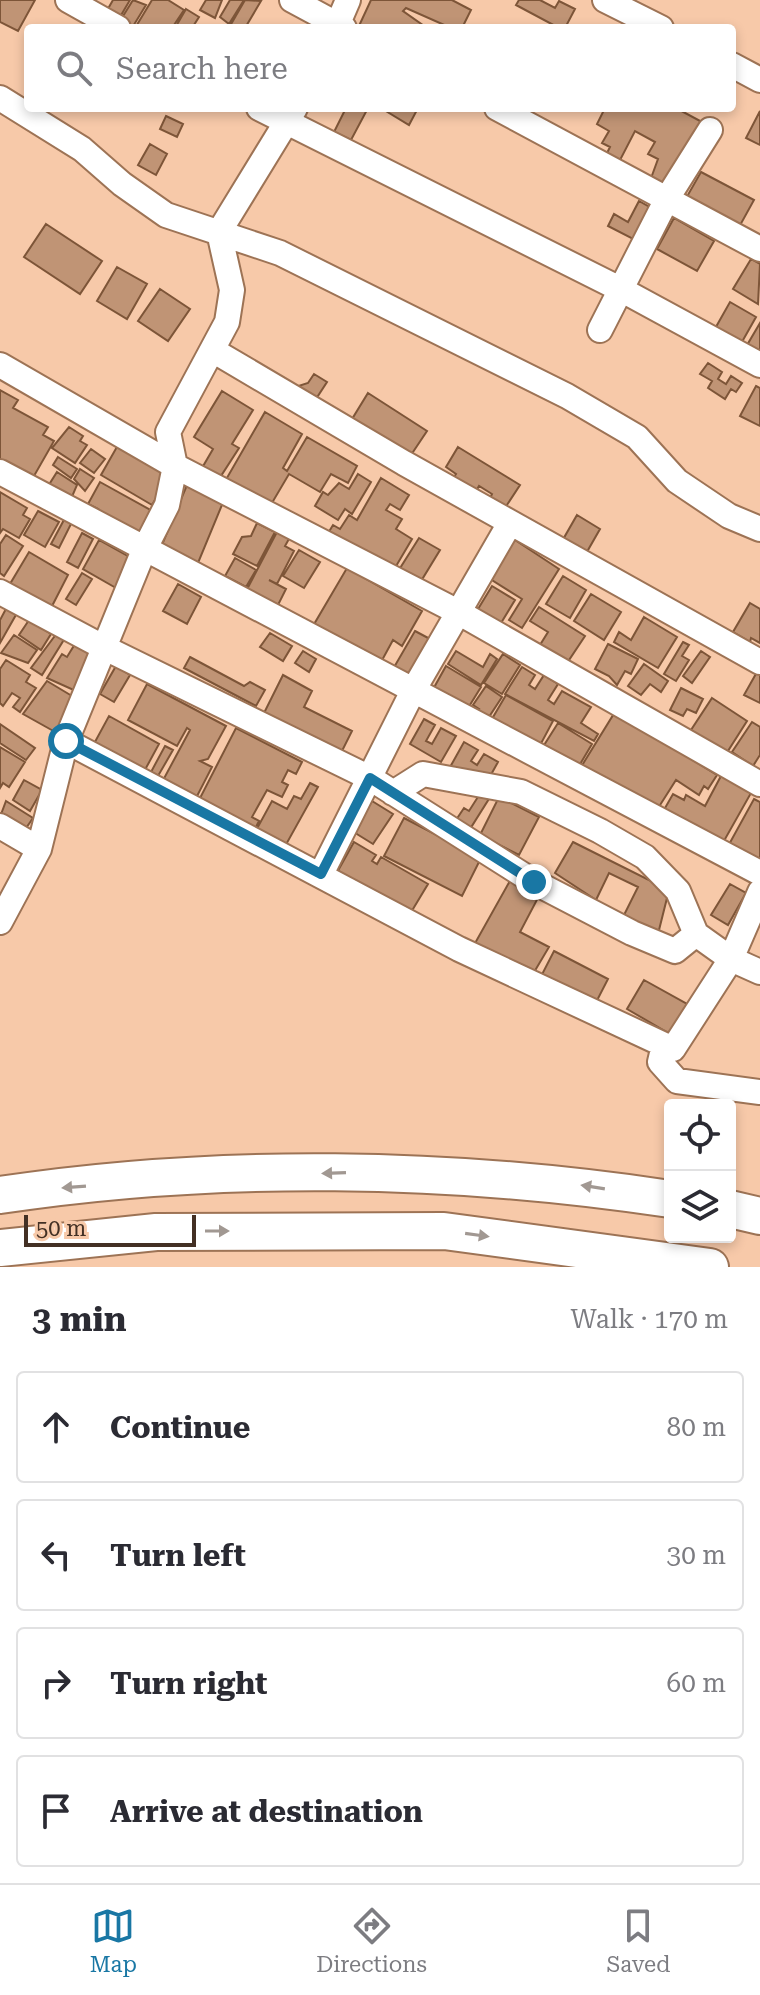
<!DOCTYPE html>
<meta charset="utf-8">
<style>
body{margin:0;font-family:"Roboto Serif",serif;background:#f2f2f3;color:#2b2b33}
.controls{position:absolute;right:24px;bottom:24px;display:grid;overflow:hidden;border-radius:8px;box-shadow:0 4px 12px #0003}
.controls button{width:72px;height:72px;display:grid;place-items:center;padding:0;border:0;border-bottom:2px solid #e1e1e2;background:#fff;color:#2b2b33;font:40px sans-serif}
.scale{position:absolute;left:24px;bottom:20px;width:172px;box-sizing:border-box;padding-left:8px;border:4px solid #433024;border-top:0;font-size:22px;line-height:28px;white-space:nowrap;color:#433024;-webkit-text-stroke:6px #f7c9a9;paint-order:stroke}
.stop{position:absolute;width:24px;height:24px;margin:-18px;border:6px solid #1977a4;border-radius:50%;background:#fff}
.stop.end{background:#1977a4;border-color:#fff;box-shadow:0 2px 8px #0008}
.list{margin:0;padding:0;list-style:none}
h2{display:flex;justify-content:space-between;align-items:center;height:104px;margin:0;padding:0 32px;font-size:34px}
h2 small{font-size:26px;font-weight:400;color:#7c7c81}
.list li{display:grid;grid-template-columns:52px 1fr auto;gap:24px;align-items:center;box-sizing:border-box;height:112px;margin:0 16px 16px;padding:0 16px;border:2px solid #e1e1e2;border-radius:8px}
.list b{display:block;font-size:30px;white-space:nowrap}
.list em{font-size:26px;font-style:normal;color:#7c7c81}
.icon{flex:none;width:44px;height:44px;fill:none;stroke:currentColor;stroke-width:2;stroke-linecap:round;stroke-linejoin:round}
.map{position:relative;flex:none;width:760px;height:1267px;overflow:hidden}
.search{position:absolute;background:#fff;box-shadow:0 4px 12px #0003;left:24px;right:24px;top:24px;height:88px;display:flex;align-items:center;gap:20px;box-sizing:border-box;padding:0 28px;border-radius:8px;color:#7c7c81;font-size:30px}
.sheet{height:616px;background:#fff}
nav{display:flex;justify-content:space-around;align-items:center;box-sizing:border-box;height:112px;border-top:2px solid #e1e1e2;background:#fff;font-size:22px;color:#7c7c81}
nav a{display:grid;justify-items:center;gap:4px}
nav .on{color:#1977a4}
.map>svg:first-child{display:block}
</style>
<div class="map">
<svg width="760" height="1267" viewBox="0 0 760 1267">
<rect width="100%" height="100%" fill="#f7c9a9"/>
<path fill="#c09475" stroke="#7d5538" stroke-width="2" d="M0 0H35L18 31 0 22Z
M113 0H130L117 22 105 14Z
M133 0 146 5 132 28 120 21Z
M152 0H168L184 10 172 28H135Z
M206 0H222L215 18 200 10Z
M230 0H244L229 24 220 17Z
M245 0 261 1 245 28H233L230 26Z
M371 0H452L471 10 462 28H451L406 8 403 11 427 28H358Z
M519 0H540L555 8 559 1 575 9 565 28H559L516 5Z
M186 9 199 17 192 28H175Z
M346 108H368L351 140 334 132Z
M381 108H418L409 125Z
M605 108H676L702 122 667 190 650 181 658 159 648 154 655 142 635 131 618 164 605 157 610 147 602 143 609 131 597 124Z
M760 111V145L746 138Z
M166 116 183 124 177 137 160 129Z
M150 144 167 154 156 175 138 165Z
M701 172 754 200 738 229 685 200Z
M639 201 653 209 637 241 608 226 614 214 628 222Z
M674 218 714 241 697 271 657 249Z
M46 224 102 261 80 294 24 257Z
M751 259 760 264 758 304 733 289Z
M117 267 147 284 127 319 97 301Z
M160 289 190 309 168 341 138 321Z
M730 302 756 317 738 349 712 334Z
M760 323V362L743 352Z
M708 363 722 372 718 379 726 384 731 376 742 383 736 392 731 389 725 399 708 388 712 381 700 374Z
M314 374 327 382 312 405 289 389 308 383Z
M756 386 760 388V426L740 416Z
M0 390 18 400 13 408 48 427 43 435 54 441 30 483 0 466Z
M222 391 253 410 232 444 239 448 219 479 202 468 213 449 194 437Z
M368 393 427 431 407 461 349 424Z
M265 412 302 434 283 468 287 471 307 437 357 466 348 483 331 474 320 492 289 474 269 508 224 483Z
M69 427 83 436 80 441 87 445 75 463 52 448Z
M118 445 170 475 152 505 101 475Z
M458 447 520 485 503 511 488 502 492 494 479 486 474 495 451 481 456 474 446 467Z
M91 449 105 459 94 473 80 463Z
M58 457 77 469 71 478 53 465Z
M80 469 94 478 85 491 74 479Z
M57 472 77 485 68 506 45 491Z
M358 474 371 482 352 514 345 509 338 520 315 506 323 492 328 495 339 483 349 489Z
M381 478 409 495 400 510 390 504 386 510 402 519 396 529 412 539 392 573 327 535 333 525 340 529 349 515 357 520Z
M100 482 156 513 141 541 94 516 98 509 88 504Z
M187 485 224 500 198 563 161 547Z
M0 492 27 508 23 515 30 519 19 538 3 529 0 533Z
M38 511 59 522 45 547 24 535Z
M577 515 600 529 584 557 561 543Z
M65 518 72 522 59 548 51 544Z
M257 523 275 532 257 566 233 554 242 537 251 536Z
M278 530 290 537 285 546 294 551 277 584 269 580 286 589 274 613 243 597Z
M82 533 93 539 78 568 67 562Z
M6 535 23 546 4 576 0 573V544Z
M419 538 440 550 418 586 397 573Z
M512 538 559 569 522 628 509 620 522 599 487 577Z
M99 540 133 559 116 588 83 569Z
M299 550 320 562 304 588 283 576Z
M29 552 68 575 51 608 10 584Z
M235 558 256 570 246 587 225 576Z
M347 568 422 611 402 646 393 640 380 664 313 626Z
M82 573 92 579 76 605 66 599Z
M563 576 586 590 570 618 546 604Z
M178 584 201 597 187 624 163 611Z
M492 586 515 600 498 628 475 614Z
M591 594 621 612 604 640 574 621Z
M750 603 760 609V643L751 638 750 642 733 632Z
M7 607 17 613 0 643V620Z
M539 607 585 636 567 663 540 645 548 632 530 621Z
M644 617 677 637 658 668 614 642 619 632 631 640Z
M29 620 51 634 41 650 19 635Z
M415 631 430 639 408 677 393 669Z
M57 633 65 638 42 675 31 668Z
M270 633 292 646 283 661 260 647Z
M14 635 37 650 28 663 1 653Z
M683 642 689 645 682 656 689 660 676 681 664 674Z
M75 644 99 659 78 692 47 678 62 654 67 657Z
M608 644 638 659 631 674 625 671 617 685 609 676 595 669Z
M303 651 316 659 309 672 295 663Z
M456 651 483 667 490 654 497 659 481 685 448 664Z
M701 651 710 657 692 683 683 676Z
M503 654 520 665 502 694 484 683Z
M190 657 244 686 250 682 265 690 256 706 184 668Z
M6 660 30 675 26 682 36 688 20 712 13 707 20 698 12 693 3 706 0 703V669Z
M644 664 668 681 661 692 650 684 641 695 628 686Z
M116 666 130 675 114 702 100 694Z
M446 666 481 687 465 713 431 693Z
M522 667 535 675 529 685 535 689 544 675 558 684 548 700 554 704 562 691 591 707 581 723 598 734 594 741 505 694Z
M757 672 760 674V703L744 695Z
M283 675 312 691 304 707 352 731 340 755 263 715Z
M47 681 77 699 57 733 23 714Z
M147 684 226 726 208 759 200 761 212 767 194 802 161 784 190 730 187 728 177 746 128 720Z
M486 686 502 697 485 723 474 715 479 709 473 705Z
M681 688 703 699 696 713 687 709 683 716 670 710Z
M506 695 553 721 537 751 489 724Z
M712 698 747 721 726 754 691 730Z
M615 712 717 775 708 789 704 786 699 795 676 780 655 813 581 767Z
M109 716 159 744 140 779 90 751Z
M424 719 435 725 426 741 432 744 441 728 456 736 441 762 410 744Z
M752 722 760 727V755L753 766 732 752Z
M558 723 592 744 576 771 541 750Z
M0 724 35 748 26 760 0 743Z
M236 728 302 762 296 774 288 770 282 782 288 785 282 797 267 790 252 817 259 821 254 831 198 802Z
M464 742 478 750 471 761 477 765 484 754 498 762 483 789 449 769Z
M165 746 173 750 158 776 151 772Z
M0 747 25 762 9 787 3 783 0 788Z
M721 776 751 793 720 848 661 815 673 794 684 800 686 795 705 806Z
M24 780 42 790 30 811 13 800Z
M310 783 318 787 283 850 254 834 272 801 287 809 294 796 301 799Z
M483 789 492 794 470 829 456 820 464 808 469 811Z
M499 797 539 817 519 855 480 835Z
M754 799 760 802V863L727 848Z
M6 801 33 818 24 831 0 817Z
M372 801 393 814 373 844 352 831Z
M404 818 481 858 462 896 384 856Z
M354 842 376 855 372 861 377 864 381 857 428 884 407 919 335 876Z
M573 842 669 890 658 934 623 917 638 887 609 873 596 900 555 873Z
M511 879 540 894 520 932 549 947 533 974 474 945Z
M730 884 746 893 728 925 711 915Z
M554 951 608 979 588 1018 534 990Z
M644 980 687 1004 670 1034 627 1009Z"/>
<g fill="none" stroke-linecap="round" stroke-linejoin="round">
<g stroke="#9d7355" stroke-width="28">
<path id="minor" d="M68 0 118 28
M292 0 344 28
M605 0 661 28
M336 28 348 0
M732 65 760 80
M0 98 82 149 122 184 166 215 280 253 567 396 637 437 677 481 729 516 760 529
M259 108 622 290 760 365
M497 108 760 249
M600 330 668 197 710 130
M214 351 404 463 760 662
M0 365 175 466 458 612 760 784
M0 472 760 873
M0 592 105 648 370 778 534 882 632 933 675 951 696 934 731 959 760 972
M66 741 459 949 673 1049 731 959 760 892
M393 793 423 774 521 792 600 831 645 857 678 891 696 934
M0 826 39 849
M321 874 414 689 510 523
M0 922 39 849 66 741 144 550 167 505 175 466 168 432 227 322 232 290 219 232 295 108
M664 1045 660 1062 677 1081 760 1092"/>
</g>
<g stroke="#9d7355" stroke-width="40">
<path id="highway" d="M0 1195C220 1162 450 1166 670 1199
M730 1209 760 1216
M0 1248 156 1232 444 1231 710 1267"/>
</g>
<use href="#minor" stroke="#fff" stroke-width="24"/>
<use href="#highway" stroke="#fff" stroke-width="36"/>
</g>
<defs><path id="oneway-solid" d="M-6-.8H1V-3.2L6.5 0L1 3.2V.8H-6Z" transform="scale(2)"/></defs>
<g fill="#a19892">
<use href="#oneway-solid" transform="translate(334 1173) rotate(178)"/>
<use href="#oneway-solid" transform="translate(74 1187) rotate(176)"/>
<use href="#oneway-solid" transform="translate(593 1187) rotate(-171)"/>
<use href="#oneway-solid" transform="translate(217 1231)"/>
<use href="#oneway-solid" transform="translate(477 1235) rotate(8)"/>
</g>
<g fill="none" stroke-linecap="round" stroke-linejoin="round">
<path stroke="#1977a4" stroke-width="10" d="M66 741 321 874 370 778 534 882"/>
</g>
</svg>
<div class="controls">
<button><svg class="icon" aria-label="locate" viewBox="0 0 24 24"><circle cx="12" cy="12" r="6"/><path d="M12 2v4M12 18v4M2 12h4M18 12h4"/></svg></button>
<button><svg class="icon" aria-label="layers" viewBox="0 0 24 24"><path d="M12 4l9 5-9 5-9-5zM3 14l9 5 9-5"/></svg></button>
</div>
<div class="scale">50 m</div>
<div class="stop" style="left:66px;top:741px"></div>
<div class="stop end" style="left:534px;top:882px"></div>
<div class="search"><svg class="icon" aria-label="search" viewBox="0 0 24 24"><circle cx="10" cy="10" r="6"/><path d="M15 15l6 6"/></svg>Search here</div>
</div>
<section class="sheet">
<h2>3 min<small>Walk · 170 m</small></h2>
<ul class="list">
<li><svg class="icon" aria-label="ahead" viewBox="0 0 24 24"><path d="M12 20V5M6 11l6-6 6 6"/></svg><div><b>Continue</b></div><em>80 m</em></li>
<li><svg class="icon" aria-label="left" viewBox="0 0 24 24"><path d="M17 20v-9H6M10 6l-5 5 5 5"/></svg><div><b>Turn left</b></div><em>30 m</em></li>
<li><svg class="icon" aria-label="right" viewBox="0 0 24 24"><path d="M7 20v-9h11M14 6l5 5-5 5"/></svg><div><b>Turn right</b></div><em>60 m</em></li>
<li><svg class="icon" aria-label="arrive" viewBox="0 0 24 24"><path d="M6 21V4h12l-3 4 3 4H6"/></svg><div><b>Arrive at destination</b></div></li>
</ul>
</section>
<nav>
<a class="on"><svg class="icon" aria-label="map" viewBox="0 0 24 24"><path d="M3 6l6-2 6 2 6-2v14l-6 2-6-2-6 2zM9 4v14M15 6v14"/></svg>Map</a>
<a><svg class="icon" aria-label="directions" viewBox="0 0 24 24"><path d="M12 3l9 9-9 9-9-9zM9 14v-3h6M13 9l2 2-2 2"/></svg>Directions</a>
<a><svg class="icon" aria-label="saved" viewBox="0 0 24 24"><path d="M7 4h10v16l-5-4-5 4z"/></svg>Saved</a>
</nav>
